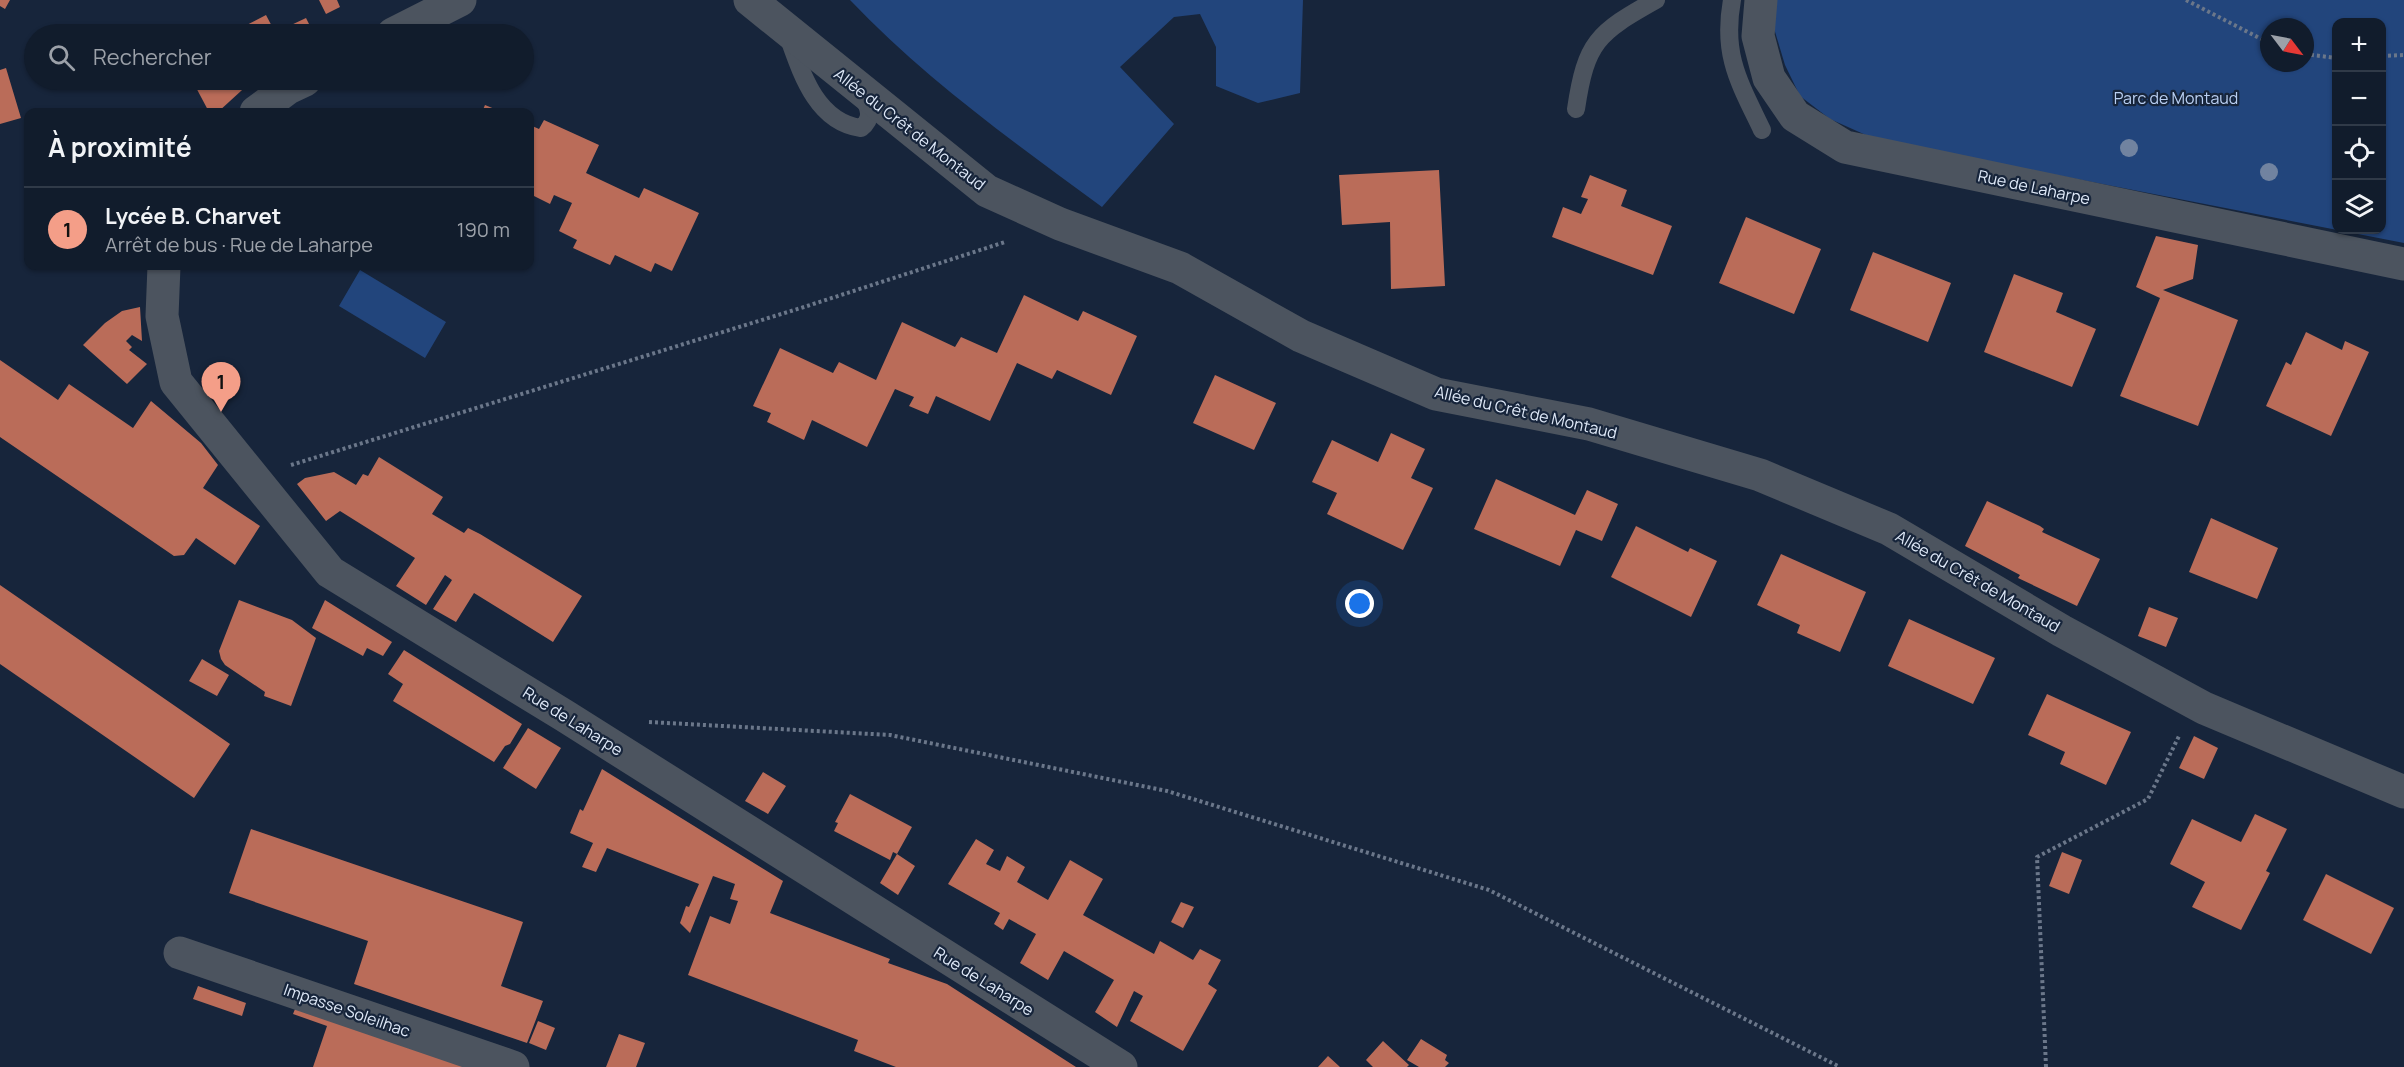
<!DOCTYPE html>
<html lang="fr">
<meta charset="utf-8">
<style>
body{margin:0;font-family:Manrope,sans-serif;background:#1e2938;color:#f1f3f6}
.controls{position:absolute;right:18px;top:18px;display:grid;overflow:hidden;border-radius:12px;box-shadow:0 2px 4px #0004}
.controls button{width:54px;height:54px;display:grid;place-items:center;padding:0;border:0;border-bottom:2px solid #303a48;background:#111c2c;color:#f1f3f6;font:30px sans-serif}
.compass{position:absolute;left:2260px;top:18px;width:54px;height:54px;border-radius:50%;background:#111c2c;box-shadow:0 2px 4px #0004;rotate:122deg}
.you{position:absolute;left:1360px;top:604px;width:21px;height:21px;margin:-15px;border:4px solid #fff;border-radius:50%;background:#1a73e8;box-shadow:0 0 0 9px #1a73e833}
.badge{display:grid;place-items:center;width:39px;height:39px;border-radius:50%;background:#f49e88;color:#111;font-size:20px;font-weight:700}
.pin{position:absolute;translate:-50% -50px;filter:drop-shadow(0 2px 3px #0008)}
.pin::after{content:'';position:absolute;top:32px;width:21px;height:18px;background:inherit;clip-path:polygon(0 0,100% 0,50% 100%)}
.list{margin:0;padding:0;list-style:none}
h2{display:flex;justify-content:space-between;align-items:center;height:78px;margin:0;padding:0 24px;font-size:26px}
h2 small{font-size:20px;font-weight:400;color:#9ca1a9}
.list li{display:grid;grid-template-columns:39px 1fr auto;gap:18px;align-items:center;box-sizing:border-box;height:84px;padding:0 24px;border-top:2px solid #303a48}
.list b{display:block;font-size:22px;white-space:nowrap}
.list p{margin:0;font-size:20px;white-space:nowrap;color:#9ca1a9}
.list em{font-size:20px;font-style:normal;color:#9ca1a9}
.icon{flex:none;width:33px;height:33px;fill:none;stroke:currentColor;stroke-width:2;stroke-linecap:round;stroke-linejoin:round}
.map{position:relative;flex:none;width:2404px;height:1067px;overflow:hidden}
.search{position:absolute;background:#111c2c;box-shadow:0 2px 4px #0004;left:24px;top:24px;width:510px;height:66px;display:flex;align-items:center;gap:15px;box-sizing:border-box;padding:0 21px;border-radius:33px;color:#9ca1a9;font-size:22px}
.panel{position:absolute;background:#111c2c;box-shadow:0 2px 4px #0004;left:24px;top:108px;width:510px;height:162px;border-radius:12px}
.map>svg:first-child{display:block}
</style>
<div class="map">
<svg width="2404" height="1067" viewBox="0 0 2404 1067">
<rect width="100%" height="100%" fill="#17253b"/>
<path fill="#22457c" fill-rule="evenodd" d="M850 0H1303L1300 93 1258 103 1216 86V47L1200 14 1174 17 1120 67 1174 124 1102 207C1015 143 925 79 850 0Z
M1775 0H2404V243L1877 140 1830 119 1800 96 1785 65 1773 25ZM2336 22H2382V230H2336ZM2269 27H2305V63H2269Z
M360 270 446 322 425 358 339 306Z"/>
<path fill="#ba6c59" d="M0 0H10L5 9 0 6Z
M319 0H337L340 7 326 14Z
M266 15 276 34H229Z
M306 18 314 34H293L289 26Z
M6 68 21 118 0 124V70Z
M192 80H253L218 112H209Z
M485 105 502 112H482Z
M544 120 599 145 586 173 639 198 644 188 699 213 672 271 655 263 651 272 615 255 610 265 573 248 577 240 559 231 572 203 554 195 550 204 530 194V125L539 129Z
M1439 170 1445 286 1391 289 1390 222 1342 225 1339 175Z
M1590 175 1627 190 1621 206 1672 226 1653 275 1552 237 1563 207 1581 214 1588 199 1581 197Z
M1746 217 1821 249 1794 314 1719 283Z
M2156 236 2198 245 2193 279 2163 290 2238 320 2198 426 2120 396 2160 298 2136 287Z
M1873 252 1951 283 1928 342 1850 310Z
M2014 274 2063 293 2056 312 2096 329 2072 387 1984 352Z
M1024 295 1078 321 1083 311 1137 336 1111 395 1057 370 1052 379 1017 363 990 421 936 396 928 414 909 406 914 397 895 389 867 447 812 420 804 440 767 422 771 413 753 406 780 348 833 373 839 362 876 380 902 322 955 347 961 337 997 353Z
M140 307 142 341 132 335 126 341 132 347 129 350 147 364 127 384 83 345 105 323 122 311Z
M2306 332 2342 350 2345 341 2369 352 2331 436 2266 406 2286 362 2291 365Z
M0 360 58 400 69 384 133 428 151 401 201 443 218 465 203 488 260 526 235 565 196 538 184 555 174 556 0 437Z
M1215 375 1276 403 1254 450 1193 423Z
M1391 433 1425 449 1411 478 1433 488 1403 550 1327 514 1337 493 1312 482 1332 440 1378 462Z
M379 457 443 497 432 514 464 533 468 528 480 534 582 596 553 642 474 593 456 622 433 609 452 580 445 575 426 605 396 586 415 558 340 511 326 521 297 484 305 478 334 472 356 485 363 474 368 476Z
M1496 479 1575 515 1587 490 1618 504 1602 541 1576 530 1560 566 1474 529Z
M1987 501 2040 526 2044 529 2042 532 2100 559 2077 606 2018 578 2020 575 1965 546Z
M2211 518 2278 548 2257 599 2189 572Z
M1636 526 1688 552 1690 548 1717 561 1691 617 1611 577Z
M1781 554 1866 592 1840 652 1797 633 1800 625 1757 605Z
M0 585 230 744 194 798 0 664Z
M239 600 292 620 316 638 291 706 264 696 265 692 225 665 221 659 219 651Z
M325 600 392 642 383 656 367 648 363 656 312 628Z
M2149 607 2178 618 2166 647 2138 636Z
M1909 619 1995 658 1973 704 1888 666Z
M404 650 522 724 510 744 505 746 494 762 393 701 403 684 388 674Z
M202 659 229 675 217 696 189 681Z
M2047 694 2131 732 2106 785 2060 764 2065 752 2028 735Z
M528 728 561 748 536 789 503 768Z
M2194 736 2218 748 2204 779 2179 768Z
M602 769 783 881 770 913 890 959 888 963 947 984 1076 1067H896L854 1051 858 1040 688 975 710 916 730 924 738 901 730 899 735 884 713 876 690 933 680 923 686 906 689 907 699 884 607 848 596 872 582 867 593 843 570 833 580 809 583 811Z
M763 772 786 786 768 814 745 801Z
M850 794 912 827 897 854 915 866 898 895 880 883 897 854 893 852 890 860 834 831 838 823 835 822Z
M2255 814 2287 829 2266 871 2270 873 2241 930 2192 907 2205 882 2170 864 2192 819 2241 842Z
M251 829 523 922 501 986 543 1001 527 1043 354 984 368 941 229 893Z
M976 839 994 850 986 864 1000 871 1007 856 1025 867 1017 882 1048 900 1070 860 1103 879 1083 915 1154 954 1160 941 1193 960 1200 949 1221 960 1208 984 1217 990 1183 1051 1130 1021 1143 996 1134 991 1117 1027 1095 1012 1114 980 1064 951 1048 980 1020 963 1036 934 1009 919 1003 930 994 924 1000 913 948 884Z
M2062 852 2082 860 2069 894 2049 886Z
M2326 874 2394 908 2371 954 2303 920Z
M1181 902 1194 907 1183 928 1171 922Z
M198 986 246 1003 242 1016 193 999Z
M297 1004 479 1067H313L327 1026 293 1014Z
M538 1021 555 1028 546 1050 529 1043Z
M619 1034 645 1043 636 1067H606Z
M1421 1039 1447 1055 1445 1060 1449 1063 1445 1067H1419L1407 1060Z
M1383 1041 1409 1065 1407 1067H1373L1366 1060Z
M1328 1056 1340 1067H1318Z"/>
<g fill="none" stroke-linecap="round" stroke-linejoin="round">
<path stroke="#6b778a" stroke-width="4" stroke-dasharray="3 3" stroke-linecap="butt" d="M2186 0 2269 43
M2305 54 2336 58
M2382 56 2404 55
M291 465 804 307 1005 242
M649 722 890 735 1167 791 1489 890 1840 1067
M2046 1067 2037 857 2148 799 2179 736"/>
<path stroke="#4c545f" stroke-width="18" d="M1732 0C1722 55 1739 82 1762 130
M788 36C801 72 816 122 861 128 873 119 870 108 862 97
M1576 109C1586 42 1597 33 1656 0"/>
<path stroke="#4c545f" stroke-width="33" d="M750 0 987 191 1060 224 1180 268 1301 336 1436 394 1589 424 1760 475 1889 529 2062 631 2204 708 2404 792
M1761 0 1758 36 1769 78 1795 116 1845 147 2404 264
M393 34 460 0
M256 112 288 88 305 80
M164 266 162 316 176 382 330 572 565 716 1121 1067
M180 953 513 1067"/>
</g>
<g fill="#7183a0">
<circle cx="2129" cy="148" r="9"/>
<circle cx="2269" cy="172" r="9"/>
</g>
<g text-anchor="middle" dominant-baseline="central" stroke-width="4.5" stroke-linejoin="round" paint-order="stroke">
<g font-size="16" fill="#bad0f3" stroke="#17253b">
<text x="2176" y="98">Parc de Montaud</text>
</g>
<g font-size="16" fill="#dfe9f8" stroke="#17253b">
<text transform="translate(910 129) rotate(38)">Allée du Crêt de Montaud</text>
<text transform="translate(2034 187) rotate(12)">Rue de Laharpe</text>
<text transform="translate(1526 412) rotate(13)">Allée du Crêt de Montaud</text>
<text transform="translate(1978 581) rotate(30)">Allée du Crêt de Montaud</text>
<text transform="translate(573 721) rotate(32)">Rue de Laharpe</text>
<text transform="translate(984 981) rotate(32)">Rue de Laharpe</text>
<text transform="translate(347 1010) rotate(19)">Impasse Soleilhac</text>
</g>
</g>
</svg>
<div class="controls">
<button>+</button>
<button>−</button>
<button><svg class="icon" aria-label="locate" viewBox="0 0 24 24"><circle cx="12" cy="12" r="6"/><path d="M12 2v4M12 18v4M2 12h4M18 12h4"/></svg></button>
<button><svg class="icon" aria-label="layers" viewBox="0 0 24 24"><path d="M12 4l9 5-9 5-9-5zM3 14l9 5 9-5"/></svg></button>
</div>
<svg class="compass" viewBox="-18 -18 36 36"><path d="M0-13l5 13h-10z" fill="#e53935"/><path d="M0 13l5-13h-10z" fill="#9ca1a9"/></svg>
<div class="you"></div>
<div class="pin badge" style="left:221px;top:412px">1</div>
<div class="search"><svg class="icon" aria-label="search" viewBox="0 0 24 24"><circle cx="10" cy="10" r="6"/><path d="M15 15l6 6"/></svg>Rechercher</div>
<section class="panel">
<h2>À proximité<small></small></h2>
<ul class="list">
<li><span class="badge">1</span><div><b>Lycée B. Charvet</b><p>Arrêt de bus · Rue de Laharpe</p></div><em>190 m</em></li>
</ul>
</section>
</div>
